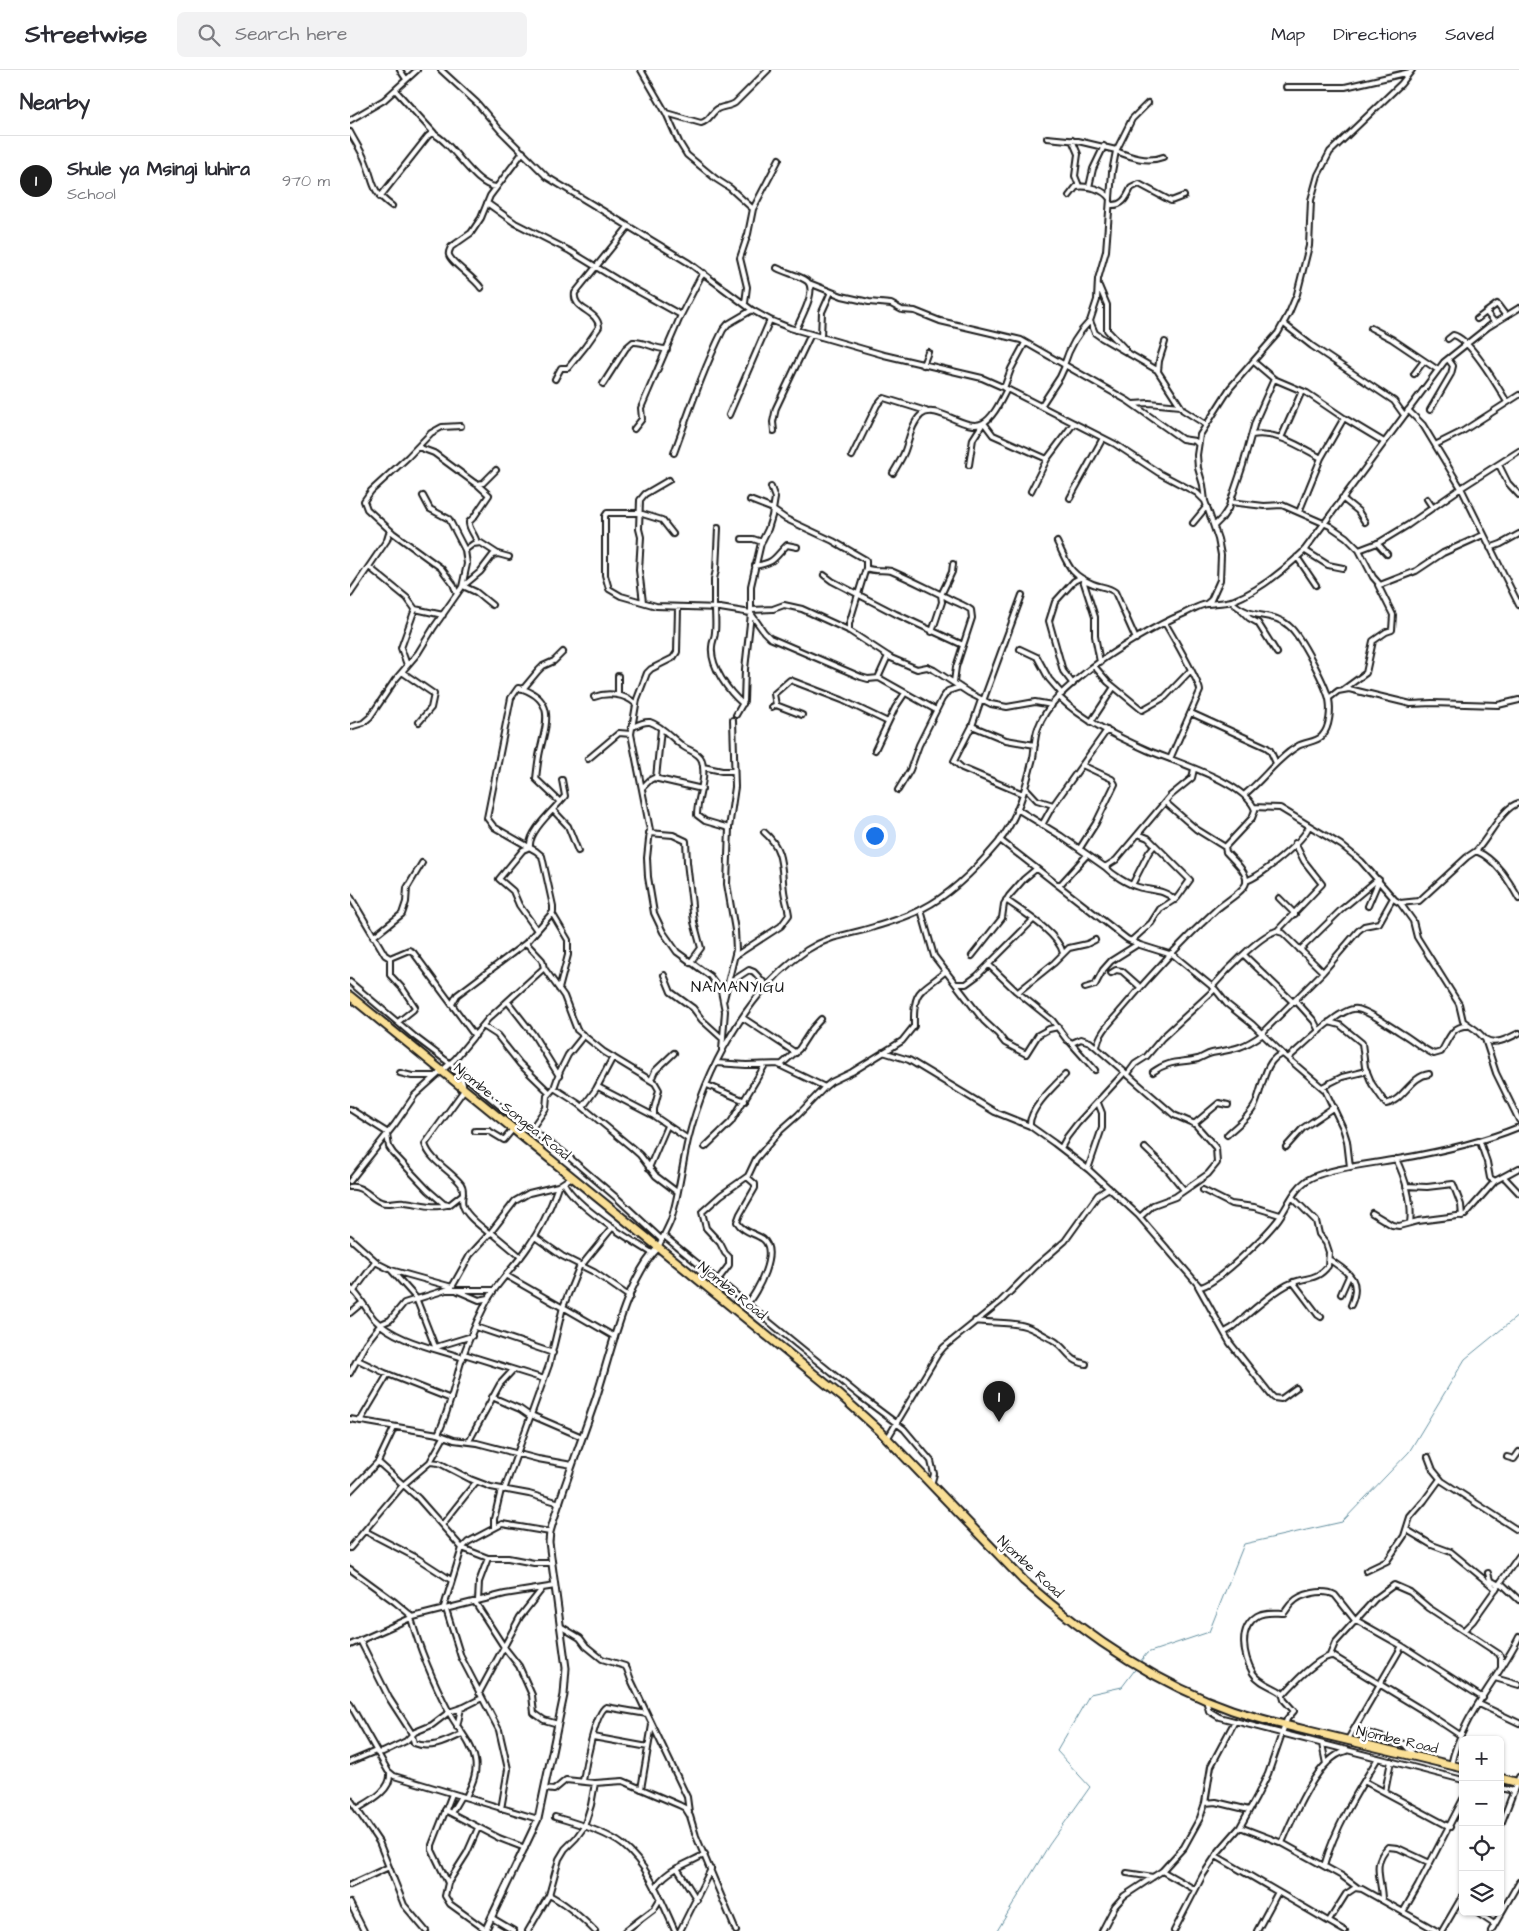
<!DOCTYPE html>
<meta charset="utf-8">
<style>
body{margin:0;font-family:"Architects Daughter",sans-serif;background:#f2f2f3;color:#2b2b33}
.controls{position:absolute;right:15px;bottom:15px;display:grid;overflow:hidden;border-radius:8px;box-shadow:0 1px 4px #0004}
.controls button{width:45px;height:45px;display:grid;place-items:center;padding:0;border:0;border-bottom:1px solid #e1e1e2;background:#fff;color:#2b2b33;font:25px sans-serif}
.you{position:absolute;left:524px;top:765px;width:18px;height:18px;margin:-12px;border:4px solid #fff;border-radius:50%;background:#1a73e8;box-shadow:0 0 0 8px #1a73e833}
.badge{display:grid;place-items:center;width:32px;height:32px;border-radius:50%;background:#1c1c1c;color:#fff;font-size:16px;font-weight:700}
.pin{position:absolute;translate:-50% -41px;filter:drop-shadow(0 1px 2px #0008)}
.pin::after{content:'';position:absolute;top:26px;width:18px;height:15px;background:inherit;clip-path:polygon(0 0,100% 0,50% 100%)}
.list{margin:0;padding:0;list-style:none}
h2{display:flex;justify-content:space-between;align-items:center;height:65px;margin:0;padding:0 20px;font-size:21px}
h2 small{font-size:16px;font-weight:400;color:#7c7c81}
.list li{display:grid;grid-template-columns:32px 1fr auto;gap:15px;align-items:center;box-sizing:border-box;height:90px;padding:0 20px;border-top:1px solid #e1e1e2}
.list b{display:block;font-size:19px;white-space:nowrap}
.list p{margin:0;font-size:16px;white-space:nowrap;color:#7c7c81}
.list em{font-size:16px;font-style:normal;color:#7c7c81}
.icon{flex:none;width:28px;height:28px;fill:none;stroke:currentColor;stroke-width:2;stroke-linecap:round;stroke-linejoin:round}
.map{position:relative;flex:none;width:1169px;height:1861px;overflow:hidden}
header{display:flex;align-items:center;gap:30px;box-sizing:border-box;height:70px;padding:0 25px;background:#fff;border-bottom:1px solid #e1e1e2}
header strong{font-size:24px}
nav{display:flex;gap:28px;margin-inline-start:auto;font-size:18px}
.search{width:350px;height:45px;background:#f2f2f3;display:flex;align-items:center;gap:12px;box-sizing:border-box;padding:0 18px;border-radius:8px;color:#7c7c81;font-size:19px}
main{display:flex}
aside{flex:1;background:#fff}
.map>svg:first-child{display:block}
</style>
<header>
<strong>Streetwise</strong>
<div class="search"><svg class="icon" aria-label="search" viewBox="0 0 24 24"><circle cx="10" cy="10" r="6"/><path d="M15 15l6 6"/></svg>Search here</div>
<nav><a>Map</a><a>Directions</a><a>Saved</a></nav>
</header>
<main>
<aside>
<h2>Nearby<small></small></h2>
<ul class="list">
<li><span class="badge">1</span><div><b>Shule ya Msingi luhira</b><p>School</p></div><em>970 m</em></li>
</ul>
</aside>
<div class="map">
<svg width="1169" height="1861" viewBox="0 0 1169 1861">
<rect width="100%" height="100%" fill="#fff"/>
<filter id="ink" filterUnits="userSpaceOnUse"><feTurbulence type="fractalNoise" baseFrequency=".02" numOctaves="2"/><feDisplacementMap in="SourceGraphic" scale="10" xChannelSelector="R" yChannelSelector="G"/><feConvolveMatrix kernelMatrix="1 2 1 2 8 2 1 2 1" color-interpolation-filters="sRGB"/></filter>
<g filter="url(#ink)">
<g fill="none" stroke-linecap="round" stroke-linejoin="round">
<path stroke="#6590a0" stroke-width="1" d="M790 1592 797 1583 859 1562 894 1474 992 1452 1059 1382 1115 1289 1169 1245
M647 1861 699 1775 740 1717 707 1681 740 1624 772 1617 787 1597"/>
<g stroke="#1c1c1c" stroke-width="8">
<path id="street" d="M50 0 56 9
M91 0 127 33 150 60 197 107 339 193 402 240 420 250 440 258 534 285 632 308 657 319 765 374 809 403 847 423 855 431 868 469 871 485 870 510 861 530 856 534
M291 0 316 43 351 53C359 51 360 45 366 40 371 36 379 37 385 33L418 0
M936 17H995L1060 2
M46 21 84 63
M798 33 782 49 766 81 762 102 756 181 748 209 747 230 740 251 745 263 752 268 807 300 833 340 855 354
M316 43 329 72 337 85 366 109 380 118 403 139
M0 50 34 30 67 0
M0 62C5 72 11 80 15 90 25 113 19 119 42 136
M697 68 728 71 766 80
M722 70 728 84 725 106 729 116
M766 81C781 87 797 93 813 87
M739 117 743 99 754 76
M719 126 726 117C737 115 754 119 760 129
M30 127 78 66 82 63C104 73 124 116 146 117
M137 133 165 153 220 181 266 209 331 245
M760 135C772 136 776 129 781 118L789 114 821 131 834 126
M427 198C436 203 449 205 457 211 468 220 450 249 446 260
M459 213 492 226 519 232 541 234 552 240 565 241 590 251 671 270 778 331 832 369 845 371 848 374
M749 216 757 235V260L775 279
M131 218C125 208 101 193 99 185 98 182 100 180 101 177L121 163 131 148 140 126 173 82
M395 233 397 217 390 188 398 164 403 139 429 89
M1136 242 1145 253
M1127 249 1147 234 1156 246
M934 254 962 276 1044 331 1054 345
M1021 258 1042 269 1088 300
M471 267 472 242 481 222
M1098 269 1103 265C1120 268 1148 317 1157 332
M904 292 924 309 957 323 994 348 1034 372
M573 295 578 282
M714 295C719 279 728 263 740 251
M808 301 809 291 815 272
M1064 304 1074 291
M205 309 211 298H218L235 277 249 257C248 240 222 240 225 223L278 157
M253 314 276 278 283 272C295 271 305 280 317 279
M654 318 661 299 675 273
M783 334 799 333 830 336
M691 336 710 307 715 296
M1058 340 1073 355 1111 418 1169 535
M1080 340 1101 304 1103 296 1098 289
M379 345 420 250
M634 353 643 365 697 389
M284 359 292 349 291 338 331 245 350 208 354 203
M424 361 423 352 426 338 461 264
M902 365C927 361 949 376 971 388
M931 368 952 321
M1085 375 1113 361 1169 325
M68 377 84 383 126 414 133 413 146 400
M324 383C339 342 353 300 373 260L378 254 402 240
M502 386 527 335 532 329 534 328 576 341
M619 395 623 369 632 355
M1149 395 1158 413 1169 425
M543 403C547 396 551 390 554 383 559 371 561 354 571 345 586 332 616 363 633 353 644 347 651 330 657 319
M681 421 697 389 724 353
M73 426 80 439 99 449 115 480 117 494 112 517
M720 428 753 368
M992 428 1008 441 1015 452
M1077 429 1083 438
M400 430 423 439
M855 431 853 415 848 398 847 385 850 365 880 318 928 263 939 243 947 224 959 176 961 130 968 105 980 82 1051 14 1062 0
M880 432 914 436 932 435 980 456 996 467 1009 480 1023 507 1030 515 1066 501 1093 483 1133 465
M423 440 436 449 483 471 516 490V498L499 554V561
M949 442 971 388 994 348
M289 443H257L255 446V505L259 519 271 526 306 536 370 538 401 543
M289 443 312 450 323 464
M843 453 857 436
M864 456 872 448 878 439 893 395 905 352 924 309
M392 469H403L412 472
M707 472C718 493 718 504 743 514 750 517 759 517 765 522L786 569
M127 473C126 465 118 459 119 452L124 447 139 425 128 415
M1027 473 1037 484
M1140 478 1151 474 1169 464
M115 480 123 474 131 473 148 484
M954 480 978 495 993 498
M1009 480 1030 472 1058 455 1111 418 1169 381
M947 487 966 515
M405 496C426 492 423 489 437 475L447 477
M19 497 57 528 65 539 51 578 57 595
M516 498C525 502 532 499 541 501 560 509 577 518 596 527 604 532 613 534 621 540L622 548 606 597 604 612
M474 505 482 511 546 544 613 575
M733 510 745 547V566L750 592
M113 516 126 522 142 535
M0 524 37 470 40 460
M107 524 103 514 91 498 43 463 17 439 14 431 21 421 58 387 81 363 92 357 111 356
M881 531C900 551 923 541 939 556 951 566 975 614 979 629 981 640 980 657 972 666 967 672 955 672 948 676 926 689 914 709 895 724
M293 532 289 500 291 467 289 459 290 430 295 424 319 410
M328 538 327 582 323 588 301 599 297 603 287 629 281 664 300 760 297 788 298 807 304 843 313 862 327 882 360 906 371 921 375 941 372 980
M364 538V509L366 500 368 458
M365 538C365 546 366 554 365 562 365 567 362 572 362 577 360 597 379 622 393 634
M65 539 93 545
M401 540 423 539 434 535 452 539 498 560 541 588 567 599 577 597 584 600 619 623 641 634 657 637 685 632 702 635
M892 541 899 548 908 553 927 583
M402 545 414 562 420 568 511 607 518 609 529 608 586 640
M815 553C821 563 851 615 850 621L820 689
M582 562 592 532 591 525 602 502 603 494
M670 579 687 587 699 609 712 624
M744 596 758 612 792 640 815 627 840 601
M52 602 84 624 81 638 69 652
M528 608 538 586
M723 614 713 601 699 551 705 532 724 511 730 508
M173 619C206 631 196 655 190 681 188 690 187 700 186 709L210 732
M994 619 1016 603 1023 571 1036 562 1042 560 1043 545 1028 515
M268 625V606
M244 627C258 622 275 624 286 634
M709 627C734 651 766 666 797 680 825 692 895 712 905 740L902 748 875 777 876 782C883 790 898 802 896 813 894 821 874 833 867 839 833 870 802 903 772 939 763 950 749 962 747 977
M979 628 988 621 999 619 1061 634 1082 633 1148 635 1169 630
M631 630 622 656 604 691 612 698 673 724
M633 631 672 525
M426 635 452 645
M422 637 426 635 424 624 440 610 492 630 538 652
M841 643 916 677 920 680 926 693
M386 645 394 631 395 599 401 544V516L411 473 418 459 422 446 425 428 421 417
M741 652 764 617
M622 656 656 670 685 675
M0 657 13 653 20 647 45 610 68 583 84 557 112 517 130 502 143 485 148 484 159 487
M281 658C287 655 293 651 300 652 313 656 323 670 334 677 340 681 350 683 352 691 357 709 347 727 347 745L355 751 379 758
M525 680 545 638 555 623
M238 689 269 663 281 664
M353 697 372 701H384
M306 708 311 659
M675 717 687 730 703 735
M292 718 300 710 304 708 352 719
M548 720 560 700 569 675 592 629 598 621 610 617
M815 732 846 759 875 777
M904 737 930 738 991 775 1011 791 1045 830 1050 833 1063 851 1067 867 1109 934 1113 951 1126 960 1135 969 1146 1003 1169 1050
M667 739 711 766 755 797 766 790 820 726 842 708 844 699
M203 740 218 756 228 781
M692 755 702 737 757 660
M299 763 323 765 336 771 337 792 344 852 351 878 340 893
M650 770 777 869 790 875 819 884
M730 778 746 753 765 714 762 709 732 695
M1126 781C1139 768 1152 737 1169 733
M755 797C763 805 777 814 788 817 801 821 814 819 825 830
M896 811C911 806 954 771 959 756
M782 815 799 782 805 775
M709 816 737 785
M0 826 35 885 40 888 59 880 63 882 125 966
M929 828 945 844
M656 830C673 842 708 863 713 883
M1050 833 1069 831 1117 787 1126 781C1146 789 1159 811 1169 829
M1018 836 1029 810
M571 840 584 886 634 951 648 964 655 973 676 984 688 965 699 959 708 957
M202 843 218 870V885L209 919
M186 859 169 835 163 821 149 809 173 780 180 777C178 761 205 739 215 726L212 710
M927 861 972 814 954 791 945 773
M23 867 52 844 56 832 57 818 72 793
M781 871 801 853 810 839 827 828 840 810 798 768 788 764
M176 873 192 890 194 898 214 926 227 960 254 982 305 1013 309 1020 304 1039V1046L338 1069
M950 880 992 839 1028 809
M821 883 865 919 877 934 902 954 933 984 975 1020 993 1058 997 1071 1000 1097
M894 885 944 933
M385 886 431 856 439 845C438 837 435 829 434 821 431 797 434 779 414 762
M622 886 652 848 654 834 659 826 674 809 686 799
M40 888V905L53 919 65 937 63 940 48 952
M639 895 666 921 702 950 717 970 722 973 731 969 740 972 824 1045 845 1054 866 1078 867 1093 858 1104 825 1127 803 1135 790 1147
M761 903 766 900 772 901 790 917
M314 905 321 922 343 938 352 950 373 969
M0 912 65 967 102 995 112 1010 114 1020 75 1074C80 1091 100 1100 111 1114 116 1121 110 1129 113 1136 117 1147 132 1157 140 1164
M379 913 399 900 404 902 417 916
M607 914H616L627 906 683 850
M862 917C875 902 908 867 926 861L933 863 973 902
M735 918 745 915 753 900 761 891 788 874
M668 922 704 893 719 878 737 874 745 870
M374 929 386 880 385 860 377 814 379 758 385 717 383 650
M946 931 964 951 969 961
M158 932 183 964 209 1006
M102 934 107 925 176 873 203 842V836L192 786 186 781 144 757 137 748 161 628 168 618 173 619 188 601 193 596 204 591 213 582
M393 948 446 983
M979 952 990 955 1012 973 1015 997 1022 1014 1036 1034C1053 1031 1061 1006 1079 1004
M133 956 147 965 170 994 199 1022
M912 963 973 902 1008 861 1014 856 1029 853 1043 828
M1135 969C1145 976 1159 968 1169 963
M720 972 745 1000
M533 982 559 990 645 1042 680 1056 704 1073 739 1100 788 1145 850 1217C866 1215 916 1165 927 1151 937 1138 943 1120 956 1111 972 1099 1026 1093 1048 1089 1089 1082 1130 1073 1169 1057
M938 988C952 977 991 936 1007 939 1019 941 1040 956 1051 963 1062 969 1072 979 1084 984L1091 982C1098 971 1102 955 1117 956
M367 993 396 995 432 994 449 979 462 959 471 949
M429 995 475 1017
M106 999 177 1059
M803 1002C819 990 831 993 848 989 853 987 857 984 862 983 886 979 893 978 913 964
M50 1003 62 1006H85
M777 1005 785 994 796 987 812 968 865 919
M301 1010 305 1001 324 983
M357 1015 395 1031
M248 1017 304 1046
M972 1017 992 1007 1017 1001
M204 1018 229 1034 281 1077 290 1085 306 1106 327 1122
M233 1037 246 1019 263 987
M0 1039 38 1063
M844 1054 869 1033 878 1035
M680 1056C678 1040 704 1016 715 1005
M180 1059 213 1082 268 1129 312 1170
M125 1061H139L154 1070 163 1059 182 1058 196 1038 197 1026 204 1018 210 1001 218 985 234 965
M37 1064 39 1077 43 1083 78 1120 94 1134 99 1135 113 1124
M877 1065C886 1056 897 1049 904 1037 912 1023 914 987 933 984
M1130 1072 1137 1092 1140 1108 1145 1111
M355 1077 381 1052 415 995
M936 1077 953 1058 984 1037
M711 1078 717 1067 727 1054 774 1003
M795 1078 817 1099 834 1120
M1046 1089C1055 1107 1063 1133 1060 1153
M299 1098 317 1056
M738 1099 752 1058V1043L748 1033
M1154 1107 1169 1123
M0 1111 45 1054 65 1025 105 989 138 949 194 898
M214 1113C226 1137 279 1169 302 1183
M1056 1116 1077 1117 1103 1114 1111 1135 1112 1146
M0 1117C12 1115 20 1128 31 1132 38 1135 46 1131 54 1132 69 1133 82 1139 97 1135
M853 1120 881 1134 904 1137 930 1145
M1022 1143 1042 1155 1049 1156 1068 1151 1115 1145 1145 1111 1169 1098
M141 1162 171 1187
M314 1166 510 1326 554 1359 581 1391 584 1404 581 1415
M185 1167 212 1186 244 1202 280 1227
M0 1168 29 1194 41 1200 102 1217
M308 1178C312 1168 317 1160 321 1150 329 1124 332 1096 338 1070 355 1001 397 921 457 880 480 865 500 865 524 857 540 852 558 847 572 839 602 824 627 798 648 773 667 750 676 717 683 688 685 679 684 668 688 658 697 633 721 614 741 598 765 580 806 555 833 544 840 541 849 535 857 534 865 533 874 533 882 531 909 521 932 502 953 482L1094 292 1138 257 1169 238
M980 1190C999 1203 1012 1210 1001 1235
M231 1196 262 1158
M41 1200 66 1228 86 1279
M157 1206 213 1238
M367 1211 379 1195V1187L375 1183 370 1173 356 1158 352 1142 371 1125 398 1106 406 1089 431 1060 448 1045 475 1017 481 1012 502 1002 552 971 564 956C563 918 570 923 596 901
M943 1212 968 1245 971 1247
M848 1216 880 1273 921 1325 924 1328 931 1329 946 1318
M102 1217 120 1185 141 1162 165 1131 179 1123 208 1116 222 1107
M0 1218C11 1226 15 1239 24 1249 45 1271 84 1278 113 1288
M4 1221 26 1191
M108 1221 129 1230 139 1228
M991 1224 999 1206
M397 1234C407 1223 429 1182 413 1169 404 1163 393 1162 387 1152L390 1144 405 1118V1114L397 1107
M213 1237 265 1267
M0 1243 12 1233
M625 1251C640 1253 657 1252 671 1255 682 1257 693 1265 703 1270 717 1278 718 1291 736 1294
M126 1257 203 1283
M875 1262 882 1258C900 1243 917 1226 937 1215 954 1206 966 1212 978 1196L979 1182 976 1173 969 1164 966 1151 942 1127
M86 1277 122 1266
M114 1284 194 1309
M8 1290 35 1303 101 1329
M0 1303 16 1273 31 1254 40 1250 54 1233 96 1220H144
M142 1327 170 1339 180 1346
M181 1345 232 1367
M0 1349 88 1364 104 1370 127 1373 188 1389 222 1395
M10 1351 38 1304
M88 1364C99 1341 104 1316 111 1292 117 1273 126 1253 135 1235 145 1214 165 1197 178 1177 191 1159 201 1137 208 1116
M537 1369 588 1284 594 1277 650 1232 685 1197 715 1171 748 1125 759 1118
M119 1371 150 1314 163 1300
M1078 1387 1083 1400 1092 1411 1169 1461
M1157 1387 1164 1389 1169 1382
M28 1392 68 1428 112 1478 138 1488H158L184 1493H202
M80 1392 89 1393 120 1409 141 1417 179 1424 210 1433
M154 1420 199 1295 213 1237 230 1195
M0 1421 28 1392 44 1358
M92 1455 126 1412
M144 1458V1449L151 1420
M1057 1460 1082 1475 1101 1482 1146 1519
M15 1461 67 1488 101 1510
M0 1478 53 1415 80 1392 94 1367
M0 1499 45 1532 63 1547
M1016 1501 1037 1491 1054 1466 1060 1447 1074 1431 1090 1409
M1138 1503 1140 1510 1149 1515
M1151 1513 1169 1530
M128 1531 129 1512 138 1488
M125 1532 154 1577 169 1596 182 1625 184 1643 194 1650 208 1654
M96 1539 111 1587 149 1660 158 1699 151 1739
M93 1540 112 1478 118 1472 152 1454 200 1462
M61 1548C70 1581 84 1613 100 1644 108 1659 122 1673 125 1690 128 1703 121 1716 116 1727
M210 1556 230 1568 236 1576 252 1589 275 1596 277 1599 281 1610 337 1727 339 1742
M1114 1560 1123 1551 1169 1486
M10 1570 39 1628 61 1662 64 1673C81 1680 97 1671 112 1664
M0 1575 63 1547 155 1524 205 1516
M980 1585 985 1573 1025 1529 1044 1515 1060 1522 1079 1538 1149 1584 1151 1588V1597
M1145 1608 1169 1615
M129 1623 170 1547 192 1519
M933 1625C942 1615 970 1585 983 1586L1077 1643 1110 1665
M856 1630 859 1641 869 1647 1113 1710
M0 1634 38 1701 44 1706 188 1749
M1129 1634 1169 1653
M107 1657 111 1638
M1005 1659 1054 1674 1065 1686
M243 1667 298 1677
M997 1671 1052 1576
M972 1674 976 1694
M27 1683 33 1682 56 1671 65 1662 82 1655 99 1642 114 1637 132 1628
M0 1692 26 1681
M1101 1695C1111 1647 1148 1610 1169 1567
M233 1711C235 1697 245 1643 256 1637L297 1644
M1014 1711 1100 1757
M1150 1718 1164 1721
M195 1719 204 1720 216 1710 245 1713 273 1711 329 1735 335 1738 340 1746 346 1766 386 1861
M291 1719 302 1655
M1035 1722 1041 1691
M0 1729 29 1772 54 1835 76 1861
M855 1733 866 1732 899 1740
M7 1739C20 1731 41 1721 40 1704
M95 1740 149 1768 175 1778
M101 1743 111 1726
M205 1747C223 1752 258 1763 273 1775 299 1796 312 1832 325 1861
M890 1757 932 1773 992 1806 1008 1818
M1150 1757 1169 1707
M128 1758 117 1783 98 1813 95 1826 100 1834 136 1860
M932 1773C943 1747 967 1688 996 1681
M866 1786 995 1861
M974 1796C985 1758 1007 1722 1028 1688
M327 1798 347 1830
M812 1801 844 1819
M777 1803 803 1807
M98 1813 82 1780V1775L102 1724
M0 1815 39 1797
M305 1819C315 1799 337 1795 355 1784
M199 1825C217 1834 231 1847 245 1861
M1032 1830C1032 1809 1021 1794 1038 1777L1048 1778 1080 1793
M0 1833 14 1861
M1053 1842 1068 1816 1113 1729
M1126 1842 1144 1854
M142 1848 164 1861
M979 1851 996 1824 1005 1818 1012 1819 1087 1861
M178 1861 199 1825 209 1789 215 1779 226 1768 234 1757 241 1735 245 1713
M275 1861 304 1839 310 1829
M330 1861 361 1799
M752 1861 765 1836 774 1826 812 1801 834 1777 850 1748 855 1733 861 1696 885 1651
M824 1861 853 1805 869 1781 890 1757 906 1728 918 1704 937 1649 944 1641 934 1630 932 1623C923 1616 910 1614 903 1603 894 1587 887 1559 907 1546 915 1541 926 1543 934 1543 937 1540 939 1535 942 1533 951 1523 974 1519 985 1525L1004 1549 1052 1576 1133 1628
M907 1861 928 1822
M1092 1861 1113 1825
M1141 1861 1169 1812"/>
</g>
<g stroke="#1c1c1c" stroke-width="9">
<path id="secondary" d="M135 1861 188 1749 214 1625 216 1598 199 1472 200 1462C213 1417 231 1373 246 1328 260 1286 276 1209 308 1178"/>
</g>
<g stroke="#1c1c1c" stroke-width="11">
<path id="highway" d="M0 926 491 1326 530 1361 674 1511C735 1565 805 1613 882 1640 906 1648 930 1654 955 1660 1007 1673 1060 1685 1113 1698
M1150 1708 1169 1713"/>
</g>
<use href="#street" stroke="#fff" stroke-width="4"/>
<use href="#secondary" stroke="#fff" stroke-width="5"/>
<use href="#highway" stroke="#fadf96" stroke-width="7"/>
</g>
</g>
<g text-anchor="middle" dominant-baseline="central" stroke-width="5" stroke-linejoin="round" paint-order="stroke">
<g font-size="14" fill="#1c1c1c" stroke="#fff">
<text transform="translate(162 1042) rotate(39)">Njombe - Songea Road</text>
<text transform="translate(382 1221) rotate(39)">Njombe Road</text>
<text transform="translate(680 1497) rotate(43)">Njombe Road</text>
<text transform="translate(1047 1670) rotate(13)">Njombe Road</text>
</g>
<g font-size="16" letter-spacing="1" fill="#1c1c1c" stroke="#fff">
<text x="388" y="917">NAMANYIGU</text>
</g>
</g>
</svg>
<div class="controls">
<button>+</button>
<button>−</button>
<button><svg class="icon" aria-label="locate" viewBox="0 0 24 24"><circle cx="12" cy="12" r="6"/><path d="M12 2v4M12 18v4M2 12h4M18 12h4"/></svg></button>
<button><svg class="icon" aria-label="layers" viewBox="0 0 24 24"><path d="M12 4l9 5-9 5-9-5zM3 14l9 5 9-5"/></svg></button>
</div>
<div class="you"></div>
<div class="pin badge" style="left:649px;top:1352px">1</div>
</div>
</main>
